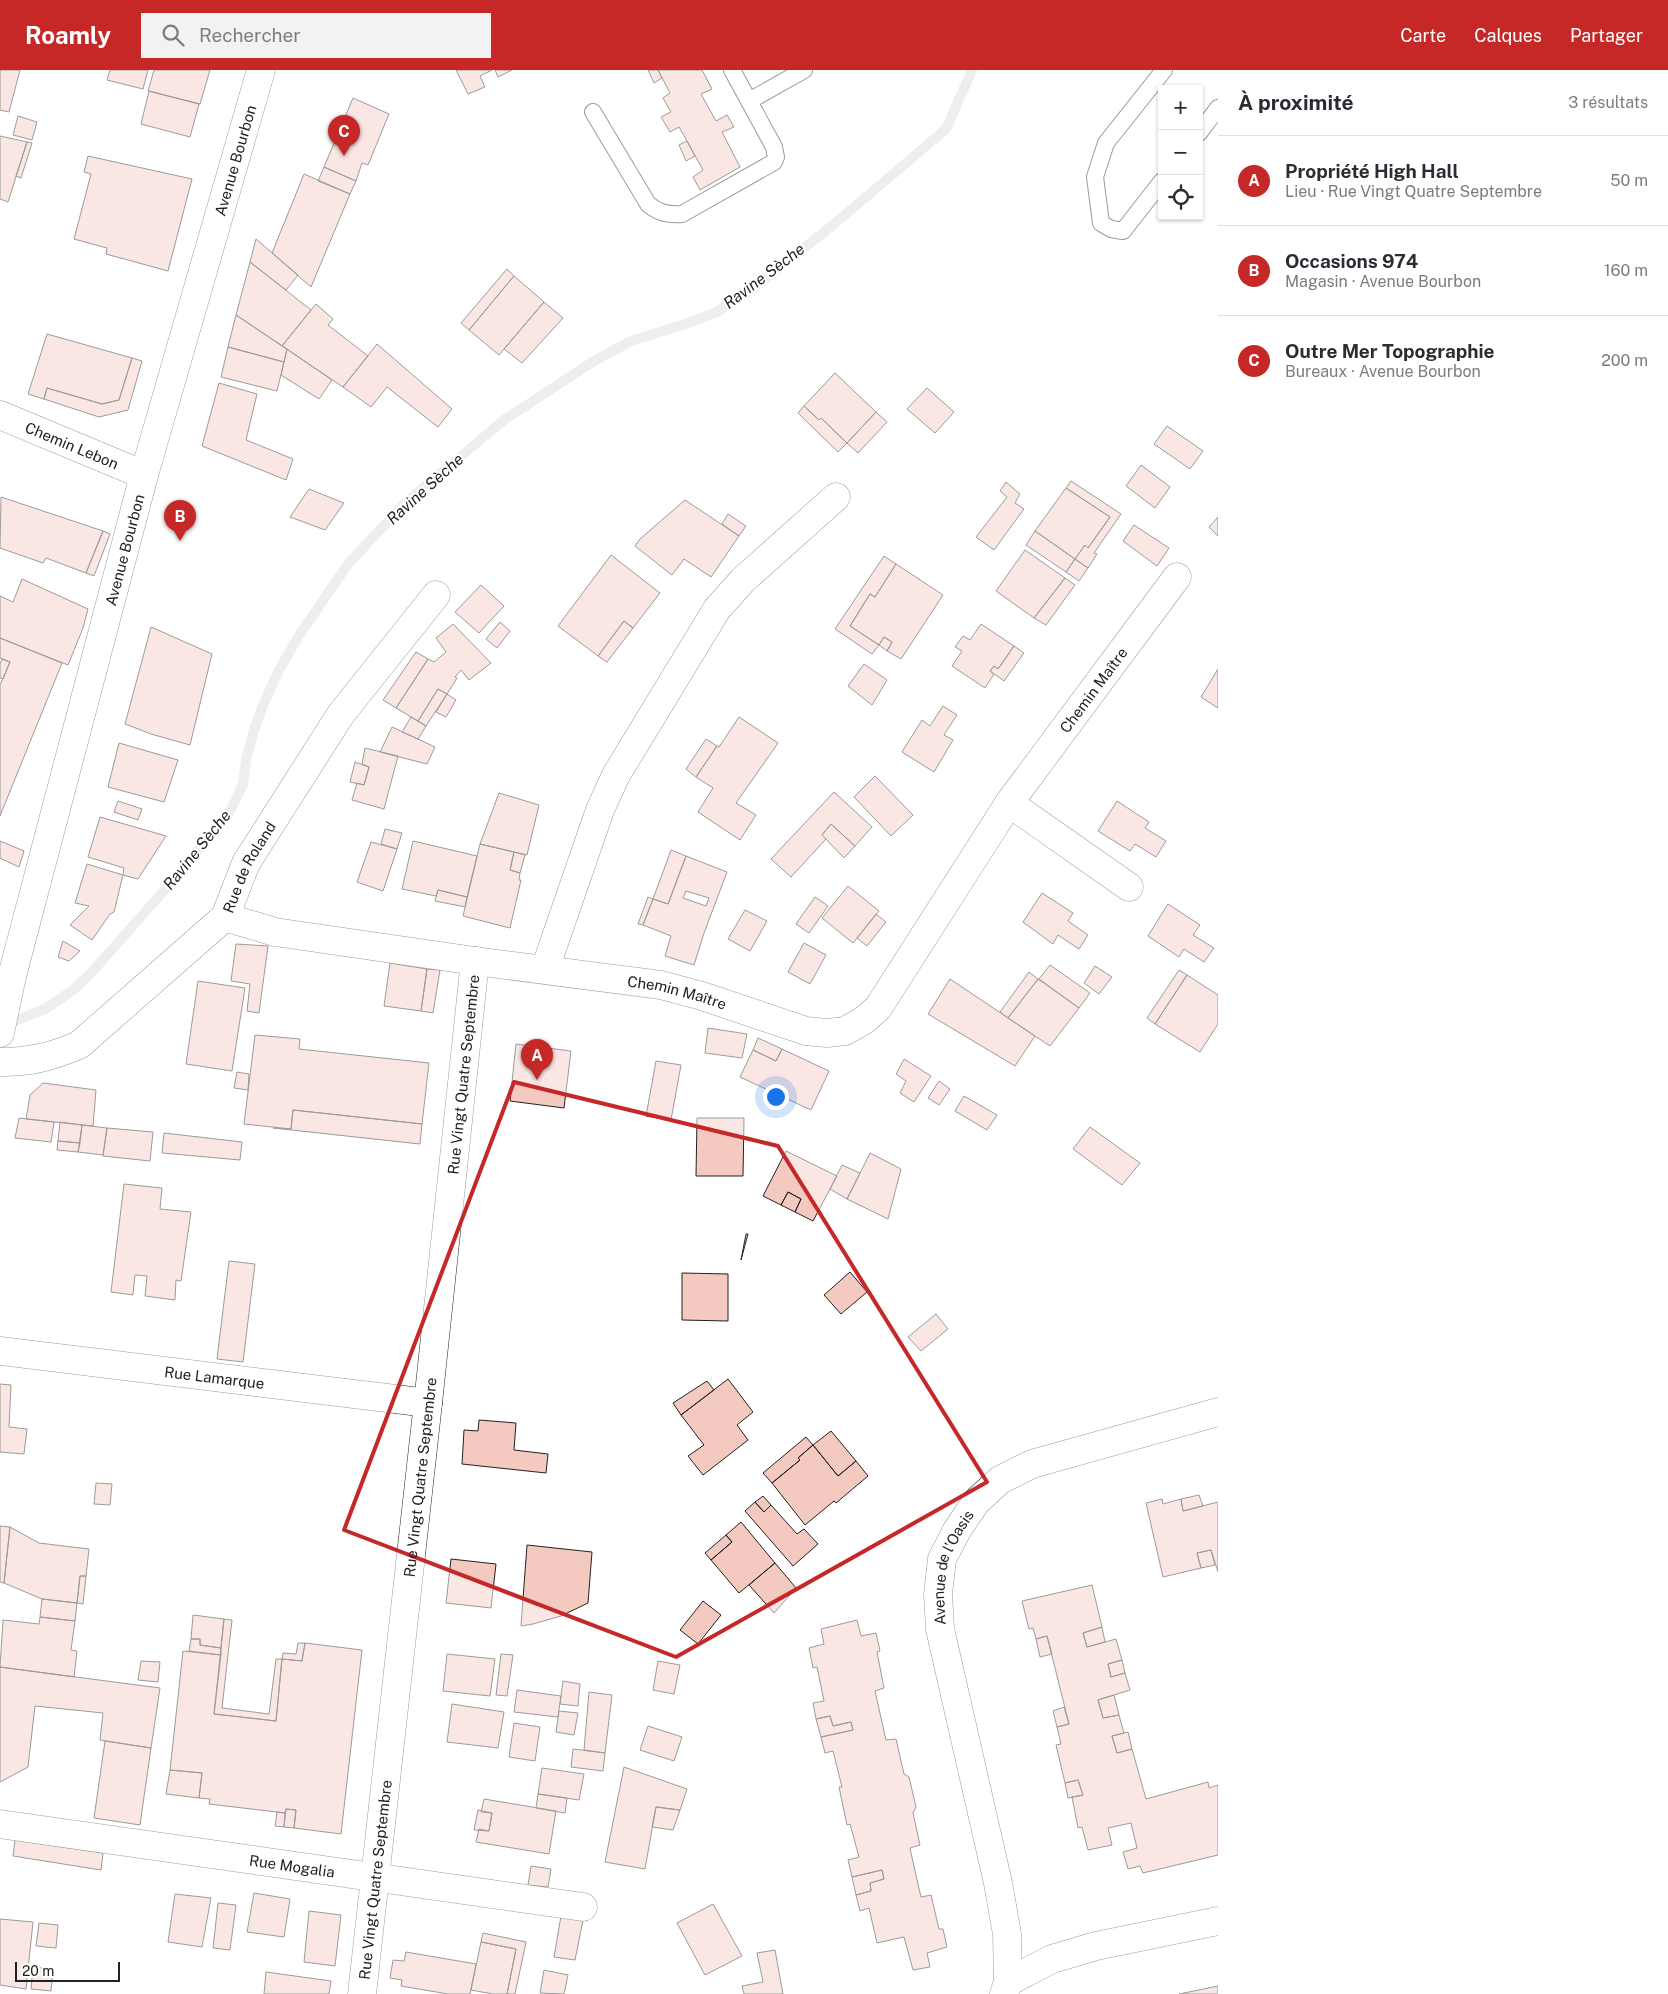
<!DOCTYPE html>
<html lang="fr">
<meta charset="utf-8">
<style>
body{margin:0;font-family:"Public Sans",sans-serif;background:#f2f2f3;color:#2b2b33}
.controls{position:absolute;right:15px;top:15px;display:grid;overflow:hidden;border-radius:0px;box-shadow:0 1px 4px #0004}
.controls button{width:45px;height:45px;display:grid;place-items:center;padding:0;border:0;border-bottom:1px solid #e1e1e2;background:#fff;color:#2b2b33;font:25px sans-serif}
.scale{position:absolute;left:15px;bottom:12px;width:105px;box-sizing:border-box;padding-left:5px;border:2px solid #222;border-top:0;font-size:14px;line-height:18px;white-space:nowrap;color:#222;-webkit-text-stroke:4px #fff;paint-order:stroke}
.you{position:absolute;left:775px;top:1026px;width:18px;height:18px;margin:-12px;border:4px solid #fff;border-radius:50%;background:#1a73e8;box-shadow:0 0 0 8px #1a73e833}
.badge{display:grid;place-items:center;width:32px;height:32px;border-radius:50%;background:#c62828;color:#fff;font-size:16px;font-weight:700}
.pin{position:absolute;translate:-50% -41px;filter:drop-shadow(0 1px 2px #0008)}
.pin::after{content:'';position:absolute;top:26px;width:18px;height:15px;background:inherit;clip-path:polygon(0 0,100% 0,50% 100%)}
.list{margin:0;padding:0;list-style:none}
h2{display:flex;justify-content:space-between;align-items:center;height:65px;margin:0;padding:0 20px;font-size:21px}
h2 small{font-size:16px;font-weight:400;color:#7c7c81}
.list li{display:grid;grid-template-columns:32px 1fr auto;gap:15px;align-items:center;box-sizing:border-box;height:90px;padding:0 20px;border-top:1px solid #e1e1e2}
.list b{display:block;font-size:19px;white-space:nowrap}
.list p{margin:0;font-size:16px;white-space:nowrap;color:#7c7c81}
.list em{font-size:16px;font-style:normal;color:#7c7c81}
.icon{flex:none;width:28px;height:28px;fill:none;stroke:currentColor;stroke-width:2;stroke-linecap:round;stroke-linejoin:round}
.map{position:relative;flex:none;width:1218px;height:1924px;overflow:hidden}
header{display:flex;align-items:center;gap:30px;box-sizing:border-box;height:70px;padding:0 25px;background:#c62828;color:#fff}
header strong{font-size:24px}
nav{display:flex;gap:28px;margin-inline-start:auto;font-size:18px}
.search{width:350px;height:45px;background:#f2f2f3;display:flex;align-items:center;gap:12px;box-sizing:border-box;padding:0 18px;border-radius:0px;color:#7c7c81;font-size:19px}
main{display:flex}
aside{flex:1;background:#fff}
.map>svg:first-child{display:block}
</style>
<header>
<strong>Roamly</strong>
<div class="search"><svg class="icon" aria-label="search" viewBox="0 0 24 24"><circle cx="10" cy="10" r="6"/><path d="M15 15l6 6"/></svg>Rechercher</div>
<nav><a>Carte</a><a>Calques</a><a>Partager</a></nav>
</header>
<main>
<div class="map">
<svg width="1218" height="1924" viewBox="0 0 1218 1924">
<rect width="100%" height="100%" fill="#fff"/>
<g fill="none" stroke-linecap="round" stroke-linejoin="round">
<path stroke="#d9d9d9" stroke-width="10" d="M5 955 45 939 72 921 91 903 178 805 230 741 243 714 246 690 254 660 263 635 278 602 298 567 348 494 404 434 504 350 594 291 631 271 679 256 717 242 755 217 833 155 946 59 972 0"/>
</g>
<path fill="#f3c9c0" stroke="#222" fill-rule="evenodd" d="M0 0H20L9 42 0 40Z
M110 0H148L143 19 107 10Z
M154 0H210L200 34 148 21Z
M456 0H492L480 6 485 17 468 24Z
M495 0H512L498 7Z
M648 0H658L662 8 654 13Z
M658 0H702L712 19 701 24 716 51 727 45 734 57 722 62 740 97 700 120 693 107 703 100 687 71 679 57 670 62 661 47 671 42 663 28 670 23Z
M149 21 199 34 190 67 141 54Z
M353 28 389 44 368 95 362 93 356 111 324 97Z
M18 46 37 52 32 70 13 65Z
M0 66 27 72 8 132 0 129Z
M687 71 695 86 686 91 679 75Z
M27 72 32 73 21 108 16 106Z
M88 86 192 109 168 201 106 184 107 178 74 169 91 104 84 102Z
M324 97 356 111 350 124 318 111Z
M304 104 350 124 311 217 272 183Z
M256 169 298 205 286 220 250 192Z
M250 192 311 240 282 276 236 245Z
M507 199 514 206 469 260 461 253Z
M514 206 544 232 499 285 469 260Z
M544 232 563 248 522 293 504 279Z
M316 234 333 249 328 255 368 286 343 317 282 276Z
M236 245 287 279 284 292 228 277Z
M47 264 132 288 119 330 102 334 47 318 44 329 28 324Z
M377 274 452 339 438 357 387 317 371 337 343 317Z
M228 277 284 292 277 321 221 307Z
M287 279 332 310 319 329 281 305Z
M132 288 142 291 128 340 99 347 44 329 47 318 102 334 119 330Z
M835 303 876 342 847 373 821 348 819 350 804 336Z
M219 313 257 324 246 370 293 389 286 410 202 376Z
M927 318 954 342 935 363 907 339Z
M804 336 819 350 821 348 847 373 838 382 798 343Z
M876 342 887 352 858 383 847 373Z
M1167 356 1203 381 1190 399 1154 374Z
M1141 395 1170 417 1155 438 1126 416Z
M1071 411 1121 444 1094 483 1097 484 1088 498 1075 489 1085 475 1088 478 1110 447 1066 418Z
M1006 412 1020 424 1015 433 1024 439 994 480 976 467 1007 427 1000 421Z
M1066 418 1110 447 1088 478 1085 475 1075 489 1035 461Z
M309 419 344 433 325 460 290 447Z
M1 427 103 461 86 503 46 488 43 493 0 478Z
M685 430 739 466 711 507 684 489 672 505 635 476 640 469Z
M728 444 746 456 739 466 722 454Z
M1218 447V466L1209 457Z
M1134 455 1169 478 1157 496 1123 471Z
M103 461 110 464 94 506 86 503Z
M1035 461 1075 489 1066 502 1026 475Z
M1025 480 1065 508 1034 548 996 521Z
M611 485 660 523 633 558 624 551 598 586 558 556Z
M884 486 896 494 875 527 870 524 850 556 879 575 872 584 835 559Z
M1075 489 1088 498 1079 511 1066 502Z
M896 494 943 525 901 589 887 581 892 572 884 567 879 575 850 556 870 524 875 527Z
M1065 508 1075 515 1046 555 1034 548Z
M22 509 88 539 83 558 68 595 0 568V526L13 532Z
M481 515 504 536 479 563 455 542Z
M624 551 633 558 607 592 598 586Z
M500 552 510 561 497 578 486 569Z
M453 554 491 593 469 610 461 600 455 607 457 608 447 624 438 619 418 651 396 638 428 589 434 592 446 582 436 568Z
M981 554 1014 576 998 599 994 596 990 601 994 604 985 618 952 596 962 581 955 577 963 566 970 570Z
M151 557 212 584 190 675 151 664 125 654Z
M884 567 892 572 887 581 879 575Z
M0 568 62 593 0 746V615L10 592 0 588Z
M1014 576 1024 583 1004 611 990 601 994 596 998 599Z
M416 582 428 589 396 638 383 630Z
M2 589 10 592 3 609 0 608V594Z
M864 594 887 610 872 635 848 616Z
M1218 599V638L1201 627Z
M438 619 447 624 426 656 418 651Z
M447 624 456 630 446 647 436 642Z
M943 636 957 645 944 665 953 670 934 702 902 682 922 650 930 656Z
M411 647 426 656 418 669 402 662Z
M739 647 778 673 736 733 756 745 740 770 698 742 713 718 696 707 717 676 719 677Z
M392 657 435 677 427 694 380 682Z
M706 669 717 676 696 707 686 699Z
M119 673 178 690 164 732 108 717Z
M365 678 398 686 384 739 352 730 357 713 364 715 369 697 362 694Z
M355 692 369 697 364 715 350 712Z
M875 706 913 745 891 766 854 727Z
M834 722 872 757 855 776 831 754 822 765 826 769 791 807 771 789Z
M499 723 539 735 527 785 480 774Z
M118 731 142 739 138 750 114 742Z
M1117 731 1149 752 1145 758 1166 771 1156 787 1135 774 1130 781 1098 761Z
M100 747 166 766 138 809 123 805 124 798 88 787Z
M831 754 855 776 844 788 822 765Z
M385 759 402 763 397 779 381 774Z
M0 771 24 781 19 797 0 788Z
M413 771 477 786 467 827 438 820 436 826 402 819Z
M371 772 397 779 383 821 357 812Z
M480 774 514 782 510 800 520 803 519 810H521L510 858 463 846Z
M671 780 686 786 668 834 653 829Z
M514 782 525 785 520 803 510 800Z
M686 786 727 802 704 863 694 895 665 886 671 866 643 855 653 829 668 834ZM686 821 709 828 706 836 683 828Z
M87 794 123 805 114 842 110 844 92 870 70 855 89 836 75 833Z
M848 816 879 841 853 873 822 848Z
M438 820 467 827 465 837 435 831Z
M1042 823 1073 843 1068 851 1088 865 1079 879 1058 865 1053 874 1023 852Z
M648 827 653 829 643 855 638 854Z
M815 827 828 836 809 863 796 854Z
M1168 834 1200 855 1193 865 1214 878 1204 892 1184 879 1179 887 1148 866Z
M745 840 767 851 750 881 728 869Z
M876 844 886 852 867 876 857 868Z
M63 871 80 881 69 891 58 887Z
M804 873 826 885 810 914 788 902Z
M236 874 268 876 259 943 247 941 250 914 231 911Z
M390 893 427 899 421 941 384 936Z
M1050 895 1090 923 1079 938 1039 909Z
M1095 896 1112 907 1099 924 1084 913Z
M427 899 440 900 433 943 421 941Z
M1179 900 1187 905 1155 954 1147 948Z
M1029 902 1038 909 1008 948 1000 942Z
M1187 905 1218 925V954L1200 982 1155 954Z
M950 909 1035 966 1015 996 928 944Z
M1038 909 1079 938 1050 976 1008 948Z
M198 911 245 918 232 1001 186 994Z
M708 958 747 964 742 988 705 983Z
M255 965 300 969 299 979 429 993 422 1054 293 1040 291 1059 244 1054Z
M758 968 782 979 776 991 753 980Z
M516 974 571 981 564 1038 510 1031Z
M782 979 829 1001 811 1040 740 1007 753 980 776 991Z
M904 989 931 1006 914 1032 900 1023 906 1011 896 1004Z
M656 991 681 995 671 1050 646 1046Z
M237 1002 249 1004 248 1020 234 1018Z
M939 1011 950 1019 939 1035 928 1028Z
M43 1013 96 1020 93 1056 26 1049 30 1025Z
M964 1026 997 1045 987 1060 955 1041Z
M293 1040 422 1054 420 1074 273 1058 291 1059Z
M19 1048 54 1052 51 1072 15 1068Z
M697 1048H744L743 1106H696Z
M60 1052 82 1055 80 1073 58 1071Z
M82 1055 107 1058 103 1085 78 1082Z
M1090 1057 1140 1093 1122 1115 1073 1079Z
M107 1058 153 1062 150 1091 103 1086Z
M164 1063 242 1072 240 1090 162 1083Z
M58 1071 80 1073 78 1082 57 1080Z
M786 1081 837 1106 813 1151 795 1142 801 1129 788 1122 781 1135 763 1126Z
M870 1083 901 1099 888 1149 847 1129Z
M842 1095 860 1103 847 1129 830 1119Z
M124 1114 162 1118 160 1139 191 1142 181 1211 176 1210 175 1230 145 1226 147 1206 135 1205 133 1225 111 1222Z
M788 1122 801 1129 795 1142 781 1135Z
M746 1164H748L741 1190Z
M229 1191 255 1194 243 1292 217 1289Z
M850 1202 867 1222 841 1244 824 1225Z
M682 1203 728 1204V1251L682 1250Z
M936 1244 948 1259 921 1281 908 1267Z
M728 1309 753 1342 737 1355 748 1370 703 1405 688 1386 704 1375 681 1345Z
M707 1311 714 1320 681 1345 673 1333Z
M0 1314 11 1315 9 1357 27 1359 24 1384 0 1382Z
M479 1350 516 1353 514 1380 548 1384 546 1403 462 1394 464 1360 478 1361Z
M831 1361 856 1391 838 1406 813 1375Z
M806 1367 813 1375 798 1388 800 1390 772 1413 763 1403Z
M813 1375 838 1406 856 1391 868 1406 836 1433 834 1431 805 1455 772 1413 800 1390 798 1388Z
M96 1413 112 1414 110 1435 94 1434Z
M1199 1425 1203 1436 1183 1441 1181 1429Z
M763 1426 771 1435 764 1442 755 1432Z
M1162 1429 1163 1434 1181 1429 1183 1441 1218 1432V1502L1211 1480 1197 1483 1201 1498 1163 1507 1146 1433Z
M755 1432 764 1442 771 1435 797 1464 804 1459 818 1474 793 1496 745 1441Z
M741 1452 775 1493 739 1523 711 1490 732 1472 726 1465Z
M0 1456 10 1457 4 1513 0 1512Z
M10 1457 39 1473 89 1479 86 1506H80L77 1533 42 1529 4 1513Z
M726 1465 732 1472 711 1490 705 1483Z
M527 1475 592 1482 588 1533 561 1546 533 1554 521 1556Z
M1211 1480 1215 1495 1201 1498 1197 1483Z
M451 1489 496 1494 491 1538 446 1533Z
M775 1493 796 1518 774 1543 749 1515Z
M80 1506H86L83 1534 77 1533Z
M1092 1515 1102 1557 1083 1563 1087 1577 1116 1569 1122 1590 1108 1594 1111 1607 1125 1603 1130 1620 1098 1630 1103 1648 1119 1645 1124 1663 1112 1666 1117 1683 1132 1679 1146 1729 1208 1712 1209 1718 1218 1715V1785L1143 1803 1140 1796 1128 1799 1123 1782 1137 1778 1131 1753 1108 1758 1112 1775 1088 1780 1082 1757 1078 1758 1072 1727 1083 1725 1078 1710 1065 1713 1056 1675 1061 1674 1057 1657 1069 1654 1047 1566 1036 1569 1033 1558 1029 1559 1022 1531Z
M42 1529 77 1533 75 1551 40 1547Z
M703 1531 721 1545 698 1574 680 1560Z
M193 1545 224 1549 221 1578 200 1575V1569H191Z
M40 1547 75 1551 71 1580 77 1581 74 1607 0 1597 3 1550 39 1554Z
M224 1549 232 1550 222 1638 269 1644 276 1589H282L276 1651 214 1644Z
M857 1550 861 1566 876 1563 880 1581 877 1582 884 1618 875 1621 886 1670 896 1669 904 1704 909 1707 916 1737 913 1743 920 1775 910 1778 915 1801 921 1827 931 1825 939 1859H943L947 1877 927 1883 930 1897 913 1900 904 1867 877 1873 869 1838 860 1841 856 1825 871 1821 870 1813 884 1809 882 1800 852 1807 848 1790 859 1787 850 1754 847 1755 839 1717H842L833 1681 825 1683 821 1667 853 1660 851 1652 833 1656 830 1646 816 1649 813 1633 824 1631 817 1597 813 1598 809 1578 824 1574 821 1559Z
M1102 1557 1105 1572 1087 1577 1083 1563Z
M1047 1566 1052 1584 1040 1587 1036 1569Z
M191 1569H200V1575L221 1578V1585L189 1581Z
M298 1573H305L302 1591 282 1589 283 1583 296 1584Z
M305 1573 362 1580 341 1764 294 1758 296 1740 286 1739 285 1743 209 1734 210 1729 199 1728 202 1703 170 1700 183 1581 221 1585 214 1644 276 1651 282 1589 302 1591Z
M447 1584 495 1589 490 1626 443 1621Z
M501 1584 513 1585 507 1626 496 1625Z
M1122 1590 1125 1603 1111 1607 1108 1594Z
M141 1591 160 1592 158 1612 138 1610Z
M658 1591 680 1595 674 1624 653 1620Z
M0 1597 160 1618 151 1678 100 1670 103 1643 35 1636 28 1697 0 1712Z
M563 1611 580 1614 578 1636 560 1634Z
M517 1620 561 1626 558 1647 514 1642Z
M589 1622 612 1625 605 1683 584 1680Z
M1114 1625 1119 1645 1103 1648 1098 1630Z
M452 1634 504 1642 498 1678 447 1672Z
M1064 1637 1069 1654 1057 1657 1053 1641Z
M559 1641 578 1643 574 1665 556 1662Z
M830 1646 833 1656 851 1652 853 1660 821 1667 816 1649Z
M514 1653 540 1657 535 1691 509 1687Z
M648 1656 682 1667 674 1691 640 1680Z
M1128 1662 1132 1679 1117 1683 1112 1666Z
M105 1671 151 1678 140 1755 94 1748Z
M573 1679 605 1683 603 1701 571 1697Z
M624 1697 687 1719 680 1740 656 1737 645 1799 605 1792Z
M542 1698 584 1704 579 1730 538 1724Z
M170 1700 202 1703 199 1728 166 1724Z
M1078 1710 1083 1725 1068 1728 1065 1713Z
M538 1724 567 1728 565 1743 536 1738Z
M484 1729 556 1741 549 1784 476 1772 479 1759 489 1761 492 1743 481 1742Z
M656 1737 680 1740 673 1760 652 1757Z
M286 1739 296 1740 294 1758 284 1757Z
M478 1740 492 1743 489 1761 474 1760Z
M277 1742 285 1743 284 1757 275 1756Z
M15 1770 103 1783 101 1800 13 1786Z
M531 1796 551 1799 548 1817 528 1815Z
M882 1800 884 1809 870 1813 871 1821 856 1825 852 1807Z
M254 1823 290 1829 284 1867 247 1862Z
M175 1824 211 1828 202 1877 168 1872Z
M218 1833 236 1835 230 1880 213 1878Z
M713 1834 742 1886 705 1905 677 1853Z
M309 1841 341 1845 335 1896 304 1892Z
M561 1846 583 1850 575 1890 554 1887Z
M0 1849 33 1852 26 1919 0 1915Z
M39 1853 58 1855 56 1878 36 1876Z
M483 1863 526 1872 515 1924H507L516 1879 481 1872Z
M481 1872 516 1879 507 1924H493L471 1920Z
M775 1880 783 1924H744L742 1916 763 1912 757 1883Z
M406 1882 476 1894 470 1924H448L401 1916 402 1910 390 1908 393 1890 404 1891Z
M33 1897 53 1899 51 1921 31 1919Z
M544 1900 568 1905 564 1924 540 1923Z
M266 1902 331 1911 329 1924H264Z
M1218 1916V1924H1179Z"/>
<g fill="none" stroke-linecap="round" stroke-linejoin="round">
<g stroke="#222" stroke-width="18">
<path id="lane" d="M749 31 804 0
M593 42 648 134C659 143 668 145 682 144L774 92 776 87 774 77 732 0
M1199 63 1218 38
M1162 111 1123 161 1111 159 1101 153 1095 107 1106 73 1164 0"/>
</g>
<g stroke="#222" stroke-width="29">
<g id="street">
<path id="s1" d="M0 345 144 405"/>
<path d="M1009 733 1129 817"/>
<path id="s2" d="M225 847 275 862 475 891 661 915 702 926 806 961 827 963 845 961 863 951 878 938 1009 733 1177 507"/>
<path d="M545 899 600 740 616 705 717 539 743 510 836 427"/>
<path id="s3" d="M0 992C30 992 51 987 79 975L225 847 246 793 341 644 436 525"/>
<path id="s4" d="M0 1281 428 1333"/>
<path id="s5" d="M0 1754 583 1837"/>
<path id="s6" d="M1008 1912 1007 1864 998 1813 940 1559 938 1524 942 1489 957 1460 976 1432 1000 1410 1032 1394 1218 1342"/>
<path id="s7" d="M362 1924 428 1333 475 891"/>
<path d="M1004 1924 1008 1912 1052 1889 1096 1876 1218 1851"/>
</g>
</g>
<g stroke="#222" stroke-width="29">
<g id="secondary">
<path id="s8" d="M0 963 12 906 144 405 261 0"/>
</g>
</g>
<use href="#lane" stroke="#fff" stroke-width="16"/>
<use href="#street" stroke="#fff" stroke-width="28"/>
<use href="#secondary" stroke="#fff" stroke-width="28"/>
</g>
<path d="M0 0H1218V1924H0ZM514 1012 778 1076 987 1412 676 1587 344 1460Z" fill="#fff" fill-opacity=".55" fill-rule="evenodd"/>
<path fill="none" stroke="#c62828" stroke-width="4" stroke-linejoin="round" d="M514 1012 778 1076 987 1412 676 1587 344 1460Z"/>
<g text-anchor="middle" dominant-baseline="central" stroke-width="4" stroke-linejoin="round" paint-order="stroke">
<g font-size="15" fill="#222" stroke="#fff">
<text stroke="none"><textPath href="#s8" startOffset="904">Avenue Bourbon</textPath></text>
<text stroke="none"><textPath href="#s1" startOffset="78">Chemin Lebon</textPath></text>
<text stroke="none"><textPath href="#s8" startOffset="499">Avenue Bourbon</textPath></text>
<text stroke="none"><textPath href="#s2" startOffset="1058">Chemin Maître</textPath></text>
<text stroke="none"><textPath href="#s3" startOffset="331">Rue de Roland</textPath></text>
<text stroke="none"><textPath href="#s2" startOffset="459">Chemin Maître</textPath></text>
<text stroke="none"><textPath href="#s7" startOffset="925">Rue Vingt Quatre Septembre</textPath></text>
<text stroke="none"><textPath href="#s4" startOffset="216">Rue Lamarque</textPath></text>
<text stroke="none"><textPath href="#s7" startOffset="520">Rue Vingt Quatre Septembre</textPath></text>
<text stroke="none"><textPath href="#s6" startOffset="425">Avenue de l'Oasis</textPath></text>
<text stroke="none"><textPath href="#s5" startOffset="295">Rue Mogalia</textPath></text>
<text stroke="none"><textPath href="#s7" startOffset="115">Rue Vingt Quatre Septembre</textPath></text>
</g>
<g font-size="16" font-style="italic" fill="#222" stroke="#fff">
<text transform="translate(764 206) rotate(-37)">Ravine Sèche</text>
<text transform="translate(425 419) rotate(-42)">Ravine Sèche</text>
<text transform="translate(197 780) rotate(-51)">Ravine Sèche</text>
</g>
</g>
</svg>
<div class="controls">
<button>+</button>
<button>−</button>
<button><svg class="icon" aria-label="locate" viewBox="0 0 24 24"><circle cx="12" cy="12" r="6"/><path d="M12 2v4M12 18v4M2 12h4M18 12h4"/></svg></button>
</div>
<div class="scale">20 m</div>
<div class="you"></div>
<div class="pin badge" style="left:537px;top:1010px">A</div>
<div class="pin badge" style="left:180px;top:471px">B</div>
<div class="pin badge" style="left:344px;top:86px">C</div>
</div>
<aside>
<h2>À proximité<small>3 résultats</small></h2>
<ul class="list">
<li><span class="badge">A</span><div><b>Propriété High Hall</b><p>Lieu · Rue Vingt Quatre Septembre</p></div><em>50 m</em></li>
<li><span class="badge">B</span><div><b>Occasions 974</b><p>Magasin · Avenue Bourbon</p></div><em>160 m</em></li>
<li><span class="badge">C</span><div><b>Outre Mer Topographie</b><p>Bureaux · Avenue Bourbon</p></div><em>200 m</em></li>
</ul>
</aside>
</main>
